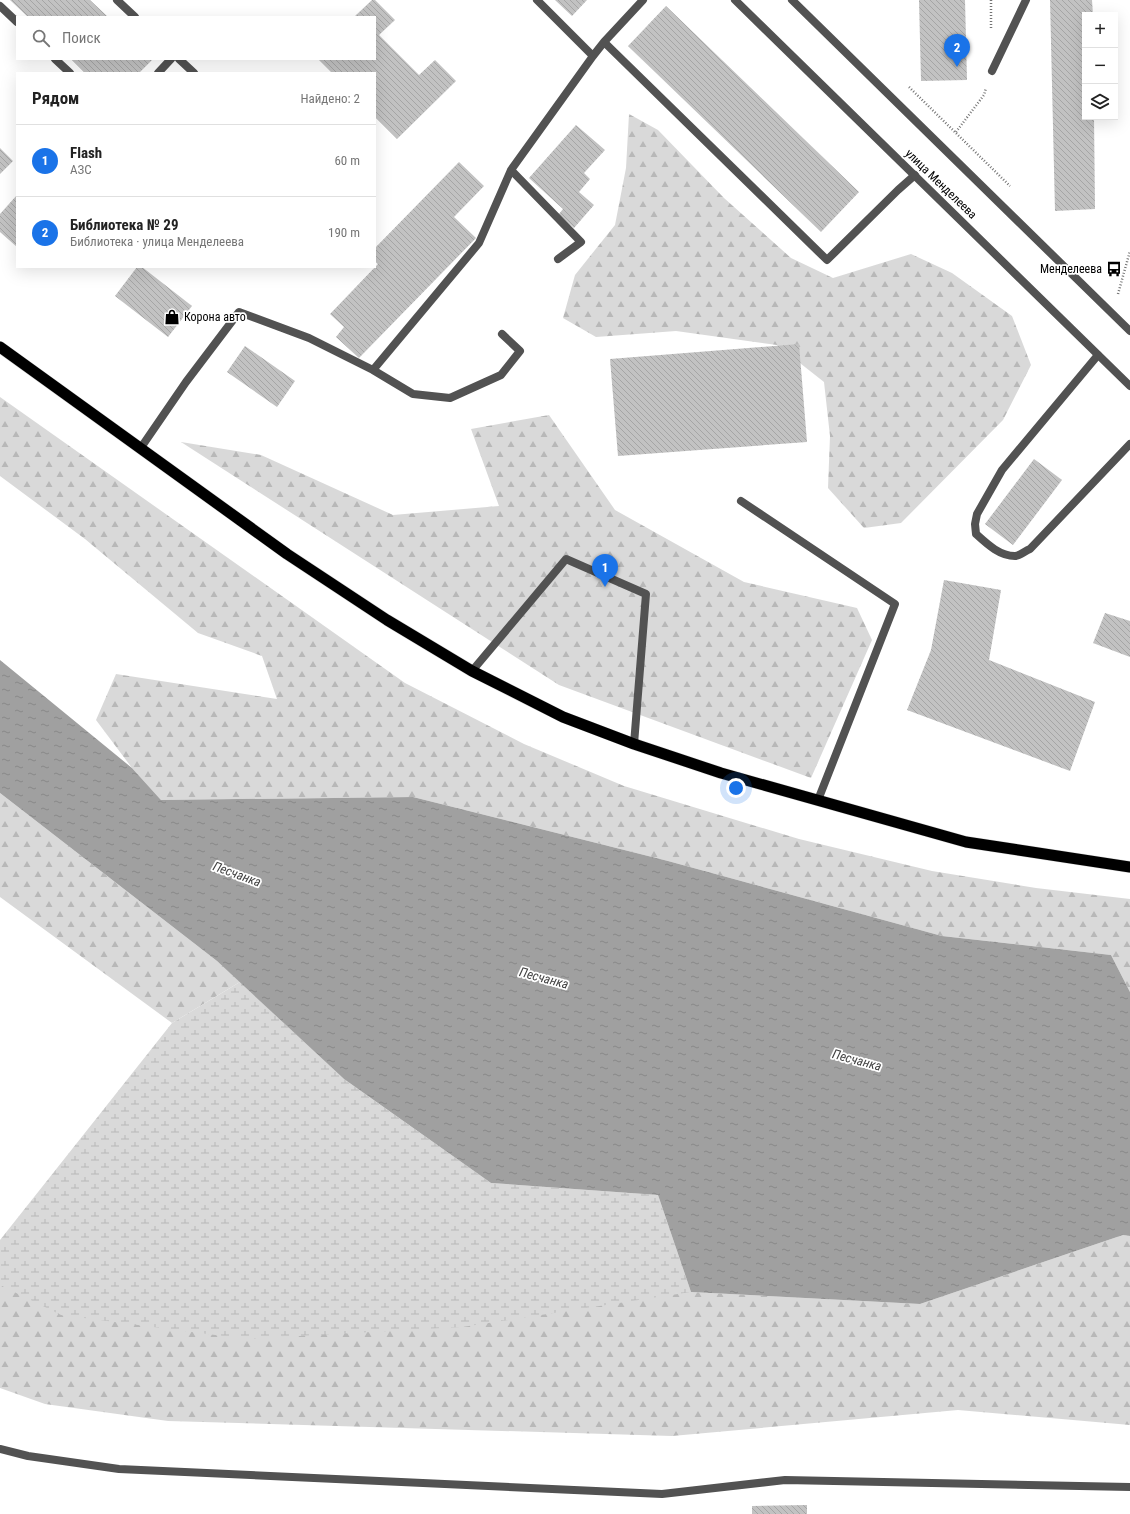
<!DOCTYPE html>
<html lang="ru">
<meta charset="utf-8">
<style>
body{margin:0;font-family:"Roboto Condensed",sans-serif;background:#f2f2f2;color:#222}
.controls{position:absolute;right:12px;top:12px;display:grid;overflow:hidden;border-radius:0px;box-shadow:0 4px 16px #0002}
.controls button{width:36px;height:36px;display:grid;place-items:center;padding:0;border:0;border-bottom:1px solid #e0e0e0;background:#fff;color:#222;font:20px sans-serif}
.you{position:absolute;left:736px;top:788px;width:14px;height:14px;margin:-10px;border:3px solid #fff;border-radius:50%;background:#1a73e8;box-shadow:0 0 0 6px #1a73e833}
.badge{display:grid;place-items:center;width:26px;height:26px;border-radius:50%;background:#1a73e8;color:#fff;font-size:13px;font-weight:700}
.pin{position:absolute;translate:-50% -33px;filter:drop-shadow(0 1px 2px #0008)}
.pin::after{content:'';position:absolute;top:21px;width:14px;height:12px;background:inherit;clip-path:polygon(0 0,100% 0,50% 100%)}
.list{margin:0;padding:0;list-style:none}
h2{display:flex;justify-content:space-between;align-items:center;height:52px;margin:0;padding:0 16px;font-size:17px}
h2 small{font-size:13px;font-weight:400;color:#767676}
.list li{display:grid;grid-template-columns:26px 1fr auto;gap:12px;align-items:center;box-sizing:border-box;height:72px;padding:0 16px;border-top:1px solid #e0e0e0}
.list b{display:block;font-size:15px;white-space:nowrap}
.list p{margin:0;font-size:13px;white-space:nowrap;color:#767676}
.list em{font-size:13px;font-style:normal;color:#767676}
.icon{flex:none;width:22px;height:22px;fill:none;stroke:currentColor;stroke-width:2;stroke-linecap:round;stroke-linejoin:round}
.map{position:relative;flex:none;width:1130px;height:1514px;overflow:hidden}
.search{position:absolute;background:#fff;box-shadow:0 4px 16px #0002;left:16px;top:16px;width:360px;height:44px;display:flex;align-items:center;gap:10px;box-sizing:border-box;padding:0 14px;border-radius:0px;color:#767676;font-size:15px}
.panel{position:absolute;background:#fff;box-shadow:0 4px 16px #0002;left:16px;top:72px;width:360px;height:196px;border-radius:0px}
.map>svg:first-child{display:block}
</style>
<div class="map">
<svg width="1130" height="1514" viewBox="0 0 1130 1514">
<defs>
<pattern id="forest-firs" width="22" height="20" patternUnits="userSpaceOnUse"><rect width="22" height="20" fill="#d9d9d9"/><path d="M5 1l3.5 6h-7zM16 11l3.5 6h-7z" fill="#b8b8b8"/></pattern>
<pattern id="wetland-marsh" width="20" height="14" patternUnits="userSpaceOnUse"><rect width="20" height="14" fill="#d9d9d9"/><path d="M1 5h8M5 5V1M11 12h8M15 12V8" fill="none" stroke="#b8b8b8"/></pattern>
<pattern id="water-ripples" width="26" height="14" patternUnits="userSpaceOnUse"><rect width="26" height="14" fill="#a0a0a0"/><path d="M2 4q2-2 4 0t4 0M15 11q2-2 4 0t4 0" fill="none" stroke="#888"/></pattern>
<pattern id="building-back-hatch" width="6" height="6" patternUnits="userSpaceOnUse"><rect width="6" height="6" fill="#c2c2c2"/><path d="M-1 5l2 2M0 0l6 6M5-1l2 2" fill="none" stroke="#a5a5a5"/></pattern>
</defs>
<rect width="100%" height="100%" fill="#fff"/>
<path fill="url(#forest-firs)" d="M629 114 658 130 724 198 791 258 833 278 911 254 952 273 1012 316 1031 365 1003 420 901 523 864 528 828 488 830 436 824 382 777 345 676 331 596 337 563 318 575 275 615 225 626 168Z
M0 397 405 683 524 744 624 786 799 839 932 871 1036 888 1130 899V992L1111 955 942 936 668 861 413 797 161 800 132 768 96 720 116 674 277 699 262 656 198 633 85 539 0 476Z
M549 415 615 510 744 582 857 608 872 640 811 778 559 685 181 442 261 455 393 515 499 506 471 429Z
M0 793 217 961 240 982 172 1023 0 897Z
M1123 1235 1130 1236V1425L958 1410 672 1436 168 1421 45 1404 0 1388V1240L519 1245 691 1292 920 1304Z"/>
<path fill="url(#wetland-marsh)" d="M240 982 344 1079 491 1183 658 1195 691 1292 462 1327 246 1339 61 1315 0 1285V1240L172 1023Z"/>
<path fill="url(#water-ripples)" d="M0 660 132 768 161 800 413 797 668 861 942 936 1111 955 1130 992V1236L1123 1235 920 1304 691 1292 658 1195 491 1183 344 1079 217 961 0 793Z"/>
<path fill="url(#building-back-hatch)" d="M10 0H90L108 17H28Z
M372 0H375L395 20 379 35 419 75 435 60 456 81 397 139 375 117V73H332L318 59H375V17H354Z
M555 0H587L572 16Z
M919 0H965L967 80 921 81Z
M1050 0H1092L1093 15H1085V117H1094L1095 209 1055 211Z
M666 6 859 192 821 232 628 46Z
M71 59H151L152 60 139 73H85Z
M576 125 605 150 584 173 590 179 579 192 594 205 574 228 559 214 563 209 529 178Z
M0 148 13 161 0 174Z
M459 162 484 186 454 217 476 238 359 358 336 337 344 327 330 314 378 264 375 261V248Z
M17 195V247L0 232V214Z
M137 267H142L192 306 168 337 115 296Z
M799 344 807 442 618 456 610 359Z
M245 346 295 381 277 407 227 372Z
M1034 459 1062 480 1013 545 985 524Z
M944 580 1001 590 989 660 1095 702 1070 771 907 710 931 650Z
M1105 613 1130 621V657L1093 643Z
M807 1505V1514H752V1506Z"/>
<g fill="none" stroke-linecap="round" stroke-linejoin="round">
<g stroke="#dbdbdb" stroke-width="12">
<path id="trunk" d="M0 347 287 554 387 620 472 671 563 717 634 744 721 773 966 842 1130 867"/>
</g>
<path stroke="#747474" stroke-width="2.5" stroke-dasharray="1 2" stroke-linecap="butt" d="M991 0V29
M909 87 1010 186
M956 132 984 95 986 88
M1118 294 1130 251"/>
<path stroke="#525252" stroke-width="8" d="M117 0 135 17
M537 0 593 56 604 42
M643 0 604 42 827 260 898 190 915 175
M0 6 17 22
M55 59 70 73
M179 59 194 73
M992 71 1026 0
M158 73 171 59
M511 170 581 242 558 259
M1098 355 1002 470 977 514 975 524 976 534C986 543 999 556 1015 556 1019 556 1025 551 1030 549L1130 444
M373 370 413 394 450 398 501 375 520 351 502 334
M140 449 186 382 239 312 309 338 373 370 479 243 511 170 593 56
M741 501 895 604 818 800
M472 671 566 559 646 594 634 744
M0 1449 28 1456 119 1469 662 1494 785 1480 1130 1487"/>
<path stroke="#525252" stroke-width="8" d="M735 0 1130 386
M792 0 1130 331"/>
<use href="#trunk" stroke="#000" stroke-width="11"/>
</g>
<defs>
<g id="bus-bare" transform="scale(1.2)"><path d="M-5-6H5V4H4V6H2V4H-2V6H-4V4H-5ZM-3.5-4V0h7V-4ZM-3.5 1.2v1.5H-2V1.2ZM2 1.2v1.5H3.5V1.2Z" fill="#000" stroke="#fff" stroke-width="2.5" paint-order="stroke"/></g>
<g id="shop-bare" transform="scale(1.2)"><path d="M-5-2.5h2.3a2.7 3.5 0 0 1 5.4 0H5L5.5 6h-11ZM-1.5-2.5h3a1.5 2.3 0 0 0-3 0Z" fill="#000" stroke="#fff" stroke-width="2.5" paint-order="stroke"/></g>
</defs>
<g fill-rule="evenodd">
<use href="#bus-bare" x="1114" y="269"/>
<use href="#shop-bare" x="172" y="317"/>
</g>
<g text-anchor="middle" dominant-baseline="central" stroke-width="3.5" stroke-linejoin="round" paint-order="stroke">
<g font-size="12" fill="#000" stroke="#fff">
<text transform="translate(941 184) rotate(44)">улица Менделеева</text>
</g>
<g font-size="12" fill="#000" stroke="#fff" text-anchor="end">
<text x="1102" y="269">Менделеева</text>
<text x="184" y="317" text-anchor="start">Корона авто</text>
</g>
<g font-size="13" font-style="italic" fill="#414141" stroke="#fff">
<text transform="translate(237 874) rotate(20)">Песчанка</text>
<text transform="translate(544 978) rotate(15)">Песчанка</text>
<text transform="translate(857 1060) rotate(15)">Песчанка</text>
</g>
</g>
</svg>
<div class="controls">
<button>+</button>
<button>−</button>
<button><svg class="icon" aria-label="layers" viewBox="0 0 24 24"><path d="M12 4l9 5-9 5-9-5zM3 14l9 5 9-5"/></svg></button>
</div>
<div class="you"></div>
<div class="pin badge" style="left:605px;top:587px">1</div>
<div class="pin badge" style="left:957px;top:67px">2</div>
<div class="search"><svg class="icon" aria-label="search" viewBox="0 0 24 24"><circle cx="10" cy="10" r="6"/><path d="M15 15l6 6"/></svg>Поиск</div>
<section class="panel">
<h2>Рядом<small>Найдено: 2</small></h2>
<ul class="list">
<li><span class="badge">1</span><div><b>Flash</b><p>АЗС</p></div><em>60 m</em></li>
<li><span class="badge">2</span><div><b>Библиотека № 29</b><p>Библиотека · улица Менделеева</p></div><em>190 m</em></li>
</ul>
</section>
</div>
